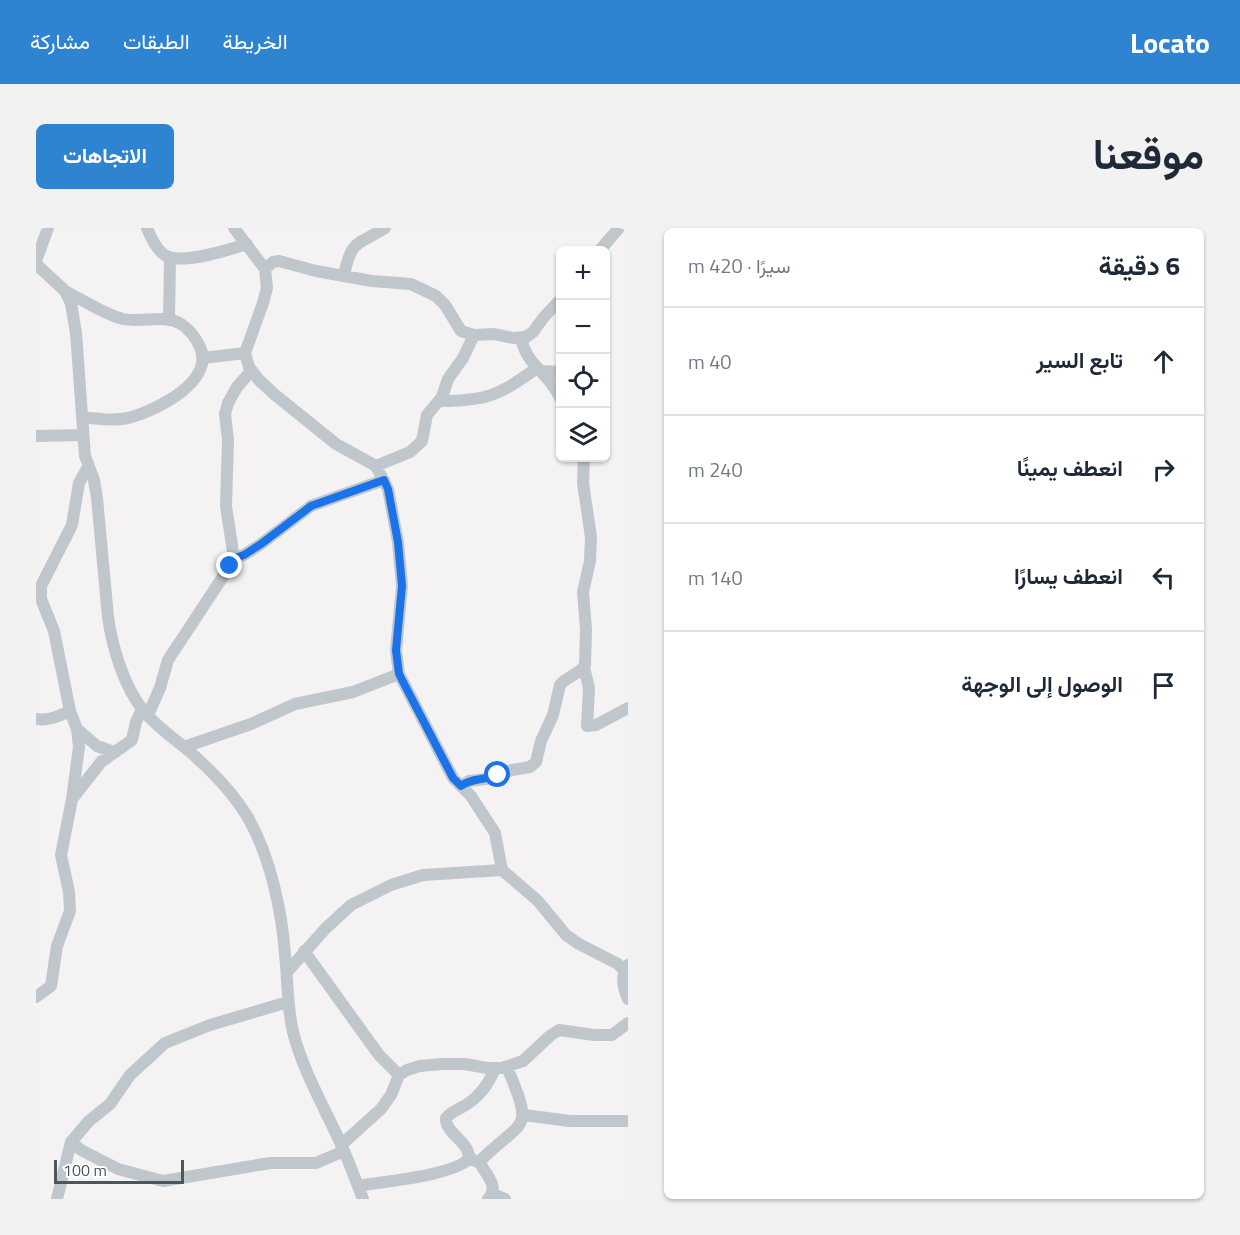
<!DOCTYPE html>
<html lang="ar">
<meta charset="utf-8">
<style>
body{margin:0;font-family:"Titillium Web",Vazirmatn,sans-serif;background:#f2f2f3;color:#1f2937;direction:rtl}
.controls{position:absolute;right:18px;top:18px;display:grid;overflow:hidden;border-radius:9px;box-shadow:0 2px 4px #0004}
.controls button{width:54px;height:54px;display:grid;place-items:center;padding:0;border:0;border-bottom:2px solid #e0e1e3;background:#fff;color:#1f2937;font:30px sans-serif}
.scale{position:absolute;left:18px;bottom:15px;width:130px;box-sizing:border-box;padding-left:6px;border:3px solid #4c565d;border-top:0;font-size:16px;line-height:21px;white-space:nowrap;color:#4c565d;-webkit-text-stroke:4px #fff;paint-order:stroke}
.stop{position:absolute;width:18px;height:18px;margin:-14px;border:4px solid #1a73e8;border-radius:50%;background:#fff}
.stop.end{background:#1a73e8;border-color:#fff;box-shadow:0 2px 6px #0008}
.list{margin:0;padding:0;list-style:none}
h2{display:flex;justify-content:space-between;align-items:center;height:78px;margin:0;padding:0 24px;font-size:26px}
h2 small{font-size:20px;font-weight:400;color:#747a83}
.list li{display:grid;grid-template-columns:39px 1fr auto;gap:18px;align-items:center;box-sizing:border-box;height:108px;padding:0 24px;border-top:2px solid #e0e1e3}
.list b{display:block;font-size:22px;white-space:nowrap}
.list em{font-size:20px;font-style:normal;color:#747a83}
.icon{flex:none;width:33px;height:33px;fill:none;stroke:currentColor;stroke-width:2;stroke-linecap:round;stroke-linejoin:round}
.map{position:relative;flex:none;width:592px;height:971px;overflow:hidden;direction:ltr;border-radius:9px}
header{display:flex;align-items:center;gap:36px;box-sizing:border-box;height:84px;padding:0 30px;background:#2f84d1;color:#fff}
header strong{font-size:28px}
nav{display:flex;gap:33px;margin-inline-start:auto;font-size:21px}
.intro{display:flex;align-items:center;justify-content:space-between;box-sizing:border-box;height:144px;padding:0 36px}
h1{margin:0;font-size:42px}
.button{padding:15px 27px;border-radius:9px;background:#2f84d1;color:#fff;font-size:21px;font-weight:700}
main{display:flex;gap:36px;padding:0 36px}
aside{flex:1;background:#fff;border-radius:9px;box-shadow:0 2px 4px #0004}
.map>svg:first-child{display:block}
</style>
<header>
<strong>Locato</strong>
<nav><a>الخريطة</a><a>الطبقات</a><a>مشاركة</a></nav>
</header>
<div class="intro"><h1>موقعنا</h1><a class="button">الاتجاهات</a></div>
<main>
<aside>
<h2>6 دقيقة<small>سيرًا · 420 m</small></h2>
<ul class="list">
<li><svg class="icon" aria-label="ahead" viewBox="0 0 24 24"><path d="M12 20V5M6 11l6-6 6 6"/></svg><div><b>تابع السير</b></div><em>40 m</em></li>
<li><svg class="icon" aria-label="right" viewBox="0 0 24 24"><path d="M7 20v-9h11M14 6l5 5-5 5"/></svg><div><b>انعطف يمينًا</b></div><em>240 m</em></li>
<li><svg class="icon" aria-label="left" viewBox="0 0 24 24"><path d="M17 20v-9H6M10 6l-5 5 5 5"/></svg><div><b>انعطف يسارًا</b></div><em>140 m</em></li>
<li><svg class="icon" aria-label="arrive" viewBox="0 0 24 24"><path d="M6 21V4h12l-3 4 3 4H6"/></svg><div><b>الوصول إلى الوجهة</b></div></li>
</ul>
</aside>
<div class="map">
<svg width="592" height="971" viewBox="0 0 592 971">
<rect width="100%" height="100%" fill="#f4f2f2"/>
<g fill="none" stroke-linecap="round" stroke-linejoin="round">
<path stroke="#bfc7cc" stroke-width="12" d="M111 0C115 10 122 26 133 29 152 35 192 22 211 16
M564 22 583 0
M0 33 12 0
M0 36 29 63 35 75 40 105 49 228 58 252 61 270 72 389C76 418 88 459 107 482 118 496 133 507 147 518 171 538 195 562 211 588 234 627 246 683 249 727 252 753 251 779 257 804 267 843 288 879 305 916 313 934 320 953 327 971
M229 41 237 34 243 33 280 43 336 53 375 56 400 68 409 77 425 103 438 107 458 106 477 110 490 109 497 104 508 89 524 72
M308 47C316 10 321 18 349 0
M29 63C47 72 67 86 87 91 105 95 129 86 145 96 153 101 159 109 163 117 182 153 119 183 92 190 77 193 62 191 47 189
M133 92 134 30
M485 110C491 139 513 144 524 170
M167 130 209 125
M506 143 524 144
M404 173C452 173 463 167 501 140
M0 208 47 207
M340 238 374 224 386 213 391 187 406 169 412 151 427 130 438 107
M196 331 208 327 225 316 275 278 348 252
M548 439 553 460 551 498 560 497 592 480
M363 446 417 550 435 568 459 605 466 642
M112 487 124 460 132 432 194 338 197 324 190 278 192 212 189 186 192 175 201 159 215 143
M0 491C13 493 22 488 34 483
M41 501 61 518 78 524
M148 519 215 496 259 476 317 464 363 446 360 422 366 358 362 314 352 261 340 238 300 216 238 166 223 152 213 139 209 125 227 75 231 60 229 41 198 0
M425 558 433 553 450 551 476 542 494 539 500 534 505 513 517 487 524 457 528 453 545 442 549 437 550 401 547 364 554 333 555 309 547 255 548 230
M36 571 65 534 96 512 100 494 106 481
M268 723 343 827 363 847
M592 737C584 748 587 760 592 771
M251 744 289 701 315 677 355 657 387 647 466 642 502 673 530 707 543 716 582 736 588 742
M0 769 15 758 21 718 34 683 33 664 25 627 36 571 43 519 41 501 34 483 18 403 5 371V358L36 297 43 255 52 239
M488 887 534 893H592
M35 914 45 922 82 941 127 953 234 935H280L308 923
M305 917 345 881 355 867 363 847 371 842 384 838 406 836H429L451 840H466L487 833 515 807 523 802 558 807H576L592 795
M437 932 443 934C450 946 464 959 452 971
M443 934C488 889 499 906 471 839
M322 958C349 953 415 948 433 931 434 913 409 906 410 890 415 884 422 881 430 877 444 868 453 856 459 840
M457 966 469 971
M21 971 35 914 53 893 74 876 94 847 129 815 174 797 252 774"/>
</g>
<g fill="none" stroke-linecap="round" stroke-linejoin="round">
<path stroke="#1a73e8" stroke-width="8" d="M194 338 196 331 208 327 225 316 275 278 348 252 352 261 362 314 366 358 360 422 363 446 417 550 425 558C435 550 450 552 462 547"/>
</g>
</svg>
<div class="controls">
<button>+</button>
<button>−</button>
<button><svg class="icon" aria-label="locate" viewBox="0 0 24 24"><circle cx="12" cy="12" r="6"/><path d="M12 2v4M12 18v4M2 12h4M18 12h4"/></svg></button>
<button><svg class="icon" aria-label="layers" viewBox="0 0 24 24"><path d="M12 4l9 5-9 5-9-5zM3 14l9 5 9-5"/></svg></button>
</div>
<div class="scale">100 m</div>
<div class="stop" style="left:462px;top:547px"></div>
<div class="stop end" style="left:194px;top:338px"></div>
</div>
</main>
